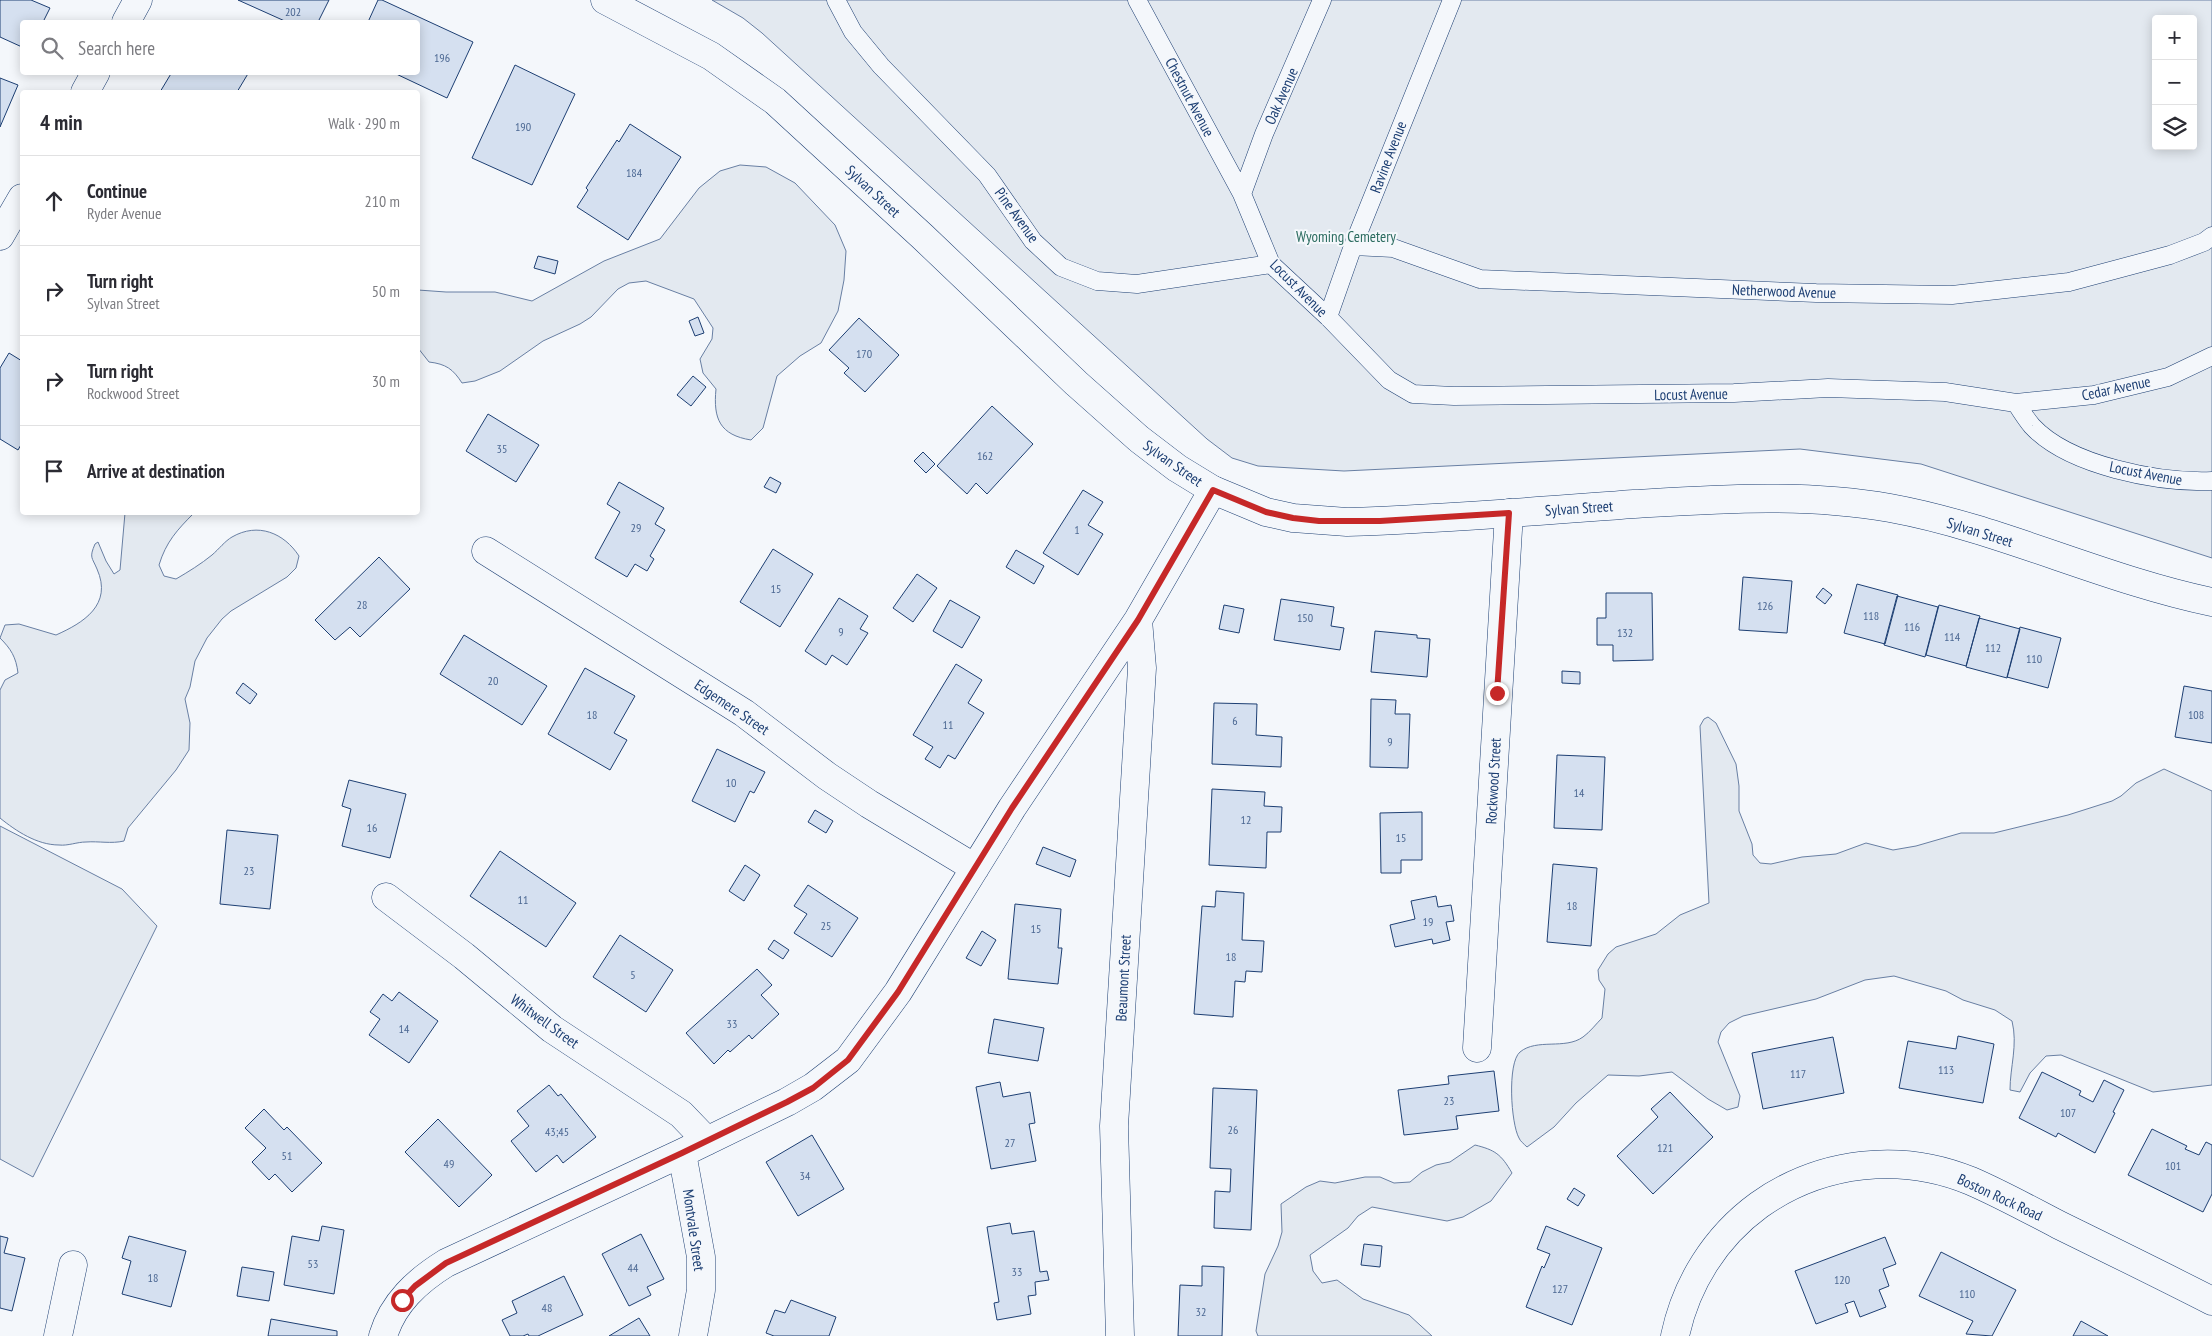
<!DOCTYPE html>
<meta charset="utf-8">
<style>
body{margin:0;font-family:"PT Sans Narrow",sans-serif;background:#f7f7f7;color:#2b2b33}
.controls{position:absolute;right:15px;top:15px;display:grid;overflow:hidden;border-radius:5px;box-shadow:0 2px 12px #0003}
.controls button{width:45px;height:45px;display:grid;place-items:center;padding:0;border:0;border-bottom:1px solid #e1e1e2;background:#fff;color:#2b2b33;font:25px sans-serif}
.stop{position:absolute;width:15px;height:15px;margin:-11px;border:4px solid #c62828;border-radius:50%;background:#fff}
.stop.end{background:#c62828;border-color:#fff;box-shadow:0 1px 5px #0008}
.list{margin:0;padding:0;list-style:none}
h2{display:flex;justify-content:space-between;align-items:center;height:65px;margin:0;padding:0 20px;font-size:21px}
h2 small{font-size:16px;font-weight:400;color:#7c7c81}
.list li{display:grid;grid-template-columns:32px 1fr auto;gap:15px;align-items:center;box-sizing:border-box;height:90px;padding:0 20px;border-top:1px solid #e1e1e2}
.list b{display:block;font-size:19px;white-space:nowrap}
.list p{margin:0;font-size:16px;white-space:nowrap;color:#7c7c81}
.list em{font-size:16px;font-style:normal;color:#7c7c81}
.icon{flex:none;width:28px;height:28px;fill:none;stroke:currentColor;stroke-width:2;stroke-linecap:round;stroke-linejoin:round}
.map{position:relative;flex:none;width:2212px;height:1336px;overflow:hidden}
.search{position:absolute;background:#fff;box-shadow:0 2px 12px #0003;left:20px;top:20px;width:400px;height:55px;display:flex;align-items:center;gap:12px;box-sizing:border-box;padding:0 18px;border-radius:5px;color:#7c7c81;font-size:19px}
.panel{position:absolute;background:#fff;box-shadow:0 2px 12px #0003;left:20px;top:90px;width:400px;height:425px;border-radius:5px}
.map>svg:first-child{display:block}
</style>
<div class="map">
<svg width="2212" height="1336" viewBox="0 0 2212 1336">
<rect width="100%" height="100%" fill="#f4f7fb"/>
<path fill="#e3e9f0" stroke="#687fa3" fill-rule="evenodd" d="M712 0H2212V558L1921 464 1800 449 1344 471 1258 466 1232 458 1207 439 762 33 743 18ZM2156 19H2193V146H2156Z
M740 165 766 167 795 183 835 225 846 251 844 280 838 311 821 343 800 356 777 376 763 428 751 440C720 435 713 419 716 389L703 373 700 359 712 339 713 328 694 299 646 281 629 283 618 289 591 317 580 324 543 341 500 371 475 381 462 383C453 369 446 364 429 362L418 348V290L446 292H495L532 301 604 261 660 239 699 188 720 171Z
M125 513H194C177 530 166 542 159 565L164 576 176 579C188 572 201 564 212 555 219 549 225 541 232 537 258 522 284 533 299 556L296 568 287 577 231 611 222 619 207 638 195 661 190 687 185 699 190 723 189 750 176 770 128 828 124 841C111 844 99 841 86 842 77 842 68 846 59 845 37 845 16 831 0 818V690L5 680 18 673C16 657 11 649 0 638L5 625 19 624 56 635C83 623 113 605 97 569 92 557 89 558 95 544L98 542 106 561 114 574 120 570Z
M1708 717 1716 723 1736 764 1739 786V811L1752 844 1753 855 1760 863 1771 864 1802 857 1836 854 1866 843 1893 850 1916 846 1961 833H1994L2068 815 2112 801 2121 796 2136 783 2164 769 2212 791V1085L2153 1092 2061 1055 2046 1056 2030 1073 2020 1092 2010 1090C2010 1067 2018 1045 2012 1021L1995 1010 1963 1000 1946 991 1894 976 1865 980 1816 999 1743 1016 1729 1023 1721 1032 1718 1042 1740 1096 1738 1107 1727 1110 1708 1099 1672 1072 1639 1076 1608 1075 1576 1103 1554 1127 1527 1147C1524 1144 1520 1141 1519 1138 1511 1124 1507 1063 1520 1052 1537 1038 1565 1050 1583 1037 1590 1032 1596 1024 1602 1018L1605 989 1599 980 1598 970 1608 954 1616 947 1656 934 1680 915 1709 903 1700 726 1704 719Z
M0 826 122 889 157 926 33 1177 0 1159Z
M1475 1145C1495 1150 1501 1154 1512 1173L1491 1201 1463 1217 1447 1221 1372 1207 1358 1216 1348 1228 1310 1255 1313 1271 1322 1283 1337 1280 1363 1299 1409 1315 1432 1336H1258L1256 1331 1265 1274 1278 1246 1282 1232 1281 1204 1306 1187 1320 1181 1335 1183 1365 1177H1380L1394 1183 1410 1182 1422 1172 1436 1165 1450 1162Z"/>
<path fill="#d5e0f0" stroke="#1d3f73" d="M0 0H31L50 8 43 22H22V47L0 37Z
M238 0H329L318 22H287Z
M378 0H382L473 42 447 98 392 72H418V22H368Z
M515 65 575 94 532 185 472 158Z
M172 72H249L237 92H160Z
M0 78 18 85 0 127Z
M630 124 681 157 628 240 577 207 588 190 586 188 617 140 619 142Z
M538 256 558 261 555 274 534 268Z
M698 317 704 333 695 336 689 321Z
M859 318 899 355 865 392 844 373 849 368 829 350Z
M9 353 22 361V443L18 450 0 439V368Z
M693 376 706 387 691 406 677 395Z
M992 406 1033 444 987 494 976 483 967 494 937 466Z
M488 414 539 445 516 482 466 451Z
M923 452 935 464 926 473 914 461Z
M770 477 781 483 776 493 764 487Z
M619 482 664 508 655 524 665 530 650 556 654 559 647 571 635 564 627 577 595 558 620 512 607 504Z
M1083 490 1103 502 1088 525 1103 534 1078 575 1043 553Z
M773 549 813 574 780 627 740 602Z
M1016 550 1044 566 1034 584 1006 567Z
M379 557 410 589 360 637 350 627 335 640 315 620Z
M917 574 937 588 913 622 893 608Z
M1743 577 1792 581 1787 633 1739 630Z
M1857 584 1898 595 1885 644 1844 633Z
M1823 588 1832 595 1825 604 1816 597Z
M1606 593H1652L1653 660 1613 661V645H1597V618H1606Z
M1897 596 1938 607 1925 657 1884 645Z
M839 598 868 616 860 629 868 633 847 665 832 655 826 665 805 651Z
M1281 599 1334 607 1331 626 1344 628 1340 650 1274 640Z
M950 600 980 617 962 648 933 631Z
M1224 605 1244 609 1239 633 1219 629Z
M1939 605 1980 616 1966 666 1926 655Z
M1979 618 2020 629 2007 678 1966 667Z
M2020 627 2061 638 2048 688 2007 677Z
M1375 631 1417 635V638L1430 639 1427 677 1371 672Z
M464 635 547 686 522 725 440 674Z
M956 664 982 680 968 703 984 713 955 759 948 755 940 768 925 759 933 747 913 735Z
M585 668 635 696 614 733 627 740 610 770 548 734Z
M1562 671 1580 672V684L1562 683Z
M243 683 257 694 250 704 236 693Z
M2184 686 2212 691V743L2175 737Z
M1371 699 1396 700 1395 714H1410L1408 768 1370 767Z
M1214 703 1257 704 1256 735 1282 737 1281 767 1212 764Z
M717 749 765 772 754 793 750 791 735 822 692 801Z
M1557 755 1605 757 1602 830 1554 828Z
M349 780 406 794 390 858 342 846 351 809 342 806Z
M1212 789 1265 792 1264 806 1282 807 1281 832H1267L1266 868 1209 865Z
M815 810 833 821 826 833 808 822Z
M1422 812V860H1401V873H1381L1380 813Z
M227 830 278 835 270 909 220 904Z
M1043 847 1076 860 1070 877 1036 864Z
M500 851 576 903 546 947 470 896Z
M1553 864 1597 868 1591 946 1547 942Z
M745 865 760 875 744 901 729 891Z
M808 885 858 918 832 957 794 933 807 914 794 906Z
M1216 891 1244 893 1242 940 1264 941 1262 972 1246 971 1245 982 1235 981 1233 1017 1194 1014 1202 906 1215 907Z
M1436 896 1438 907 1451 905 1454 921 1446 922 1450 940 1433 944 1432 939 1395 947 1390 925 1415 919 1411 901Z
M1015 904 1061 909 1058 948H1062L1058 984 1008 979Z
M982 931 996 940 981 966 966 958Z
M620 935 673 970 646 1012 593 977Z
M774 940 789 950 783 959 768 949Z
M757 969 772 985 761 995 779 1014 752 1039 749 1035 730 1052 728 1050 714 1064 686 1033Z
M399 992 438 1021 409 1063 369 1035 380 1019 370 1012 383 994 392 1001Z
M994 1019 1044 1028 1038 1061 988 1053Z
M1958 1036 1994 1044 1983 1103 1899 1088 1908 1041 1956 1049Z
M1833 1037 1844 1093 1763 1109 1752 1053Z
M1494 1071 1499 1111 1456 1116 1458 1129 1404 1135 1398 1090 1449 1084 1448 1076Z
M2042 1072 2081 1091 2079 1095 2093 1102 2104 1080 2124 1090 2113 1112 2115 1113 2095 1153 2058 1133 2056 1137 2019 1118Z
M1000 1082 1003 1097 1030 1092 1035 1123 1029 1124 1036 1161 991 1169 976 1087Z
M549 1085 558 1096 561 1094 596 1137 563 1163 557 1155 536 1172 511 1141 529 1126 517 1111Z
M1213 1088 1257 1090 1251 1230 1214 1228 1215 1191 1230 1192 1231 1169 1210 1168Z
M1670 1092 1713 1137 1653 1194 1617 1156 1658 1117 1651 1109Z
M264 1109 284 1130 287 1127 322 1163 292 1192 275 1174 269 1180 252 1162 266 1148 245 1128Z
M438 1119 492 1175 459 1207 405 1152Z
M2152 1129 2187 1146 2185 1149 2199 1155 2206 1142 2212 1145V1194L2203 1212 2128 1175Z
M812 1135 844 1189 798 1216 766 1162Z
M1574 1188 1585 1195 1578 1206 1567 1199Z
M1010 1223 1012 1234 1034 1231 1040 1272 1047 1271 1049 1280 1035 1282 1036 1295 1028 1296 1031 1314 997 1320 994 1303 999 1302 987 1227Z
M322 1226 344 1230 334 1294 284 1285 292 1236 319 1241Z
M1546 1226 1602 1248 1572 1325 1526 1307 1542 1266 1544 1268 1550 1254 1537 1249Z
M641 1234 664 1279 647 1287 651 1295 629 1306 602 1254Z
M0 1236 8 1238 4 1253 25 1258 12 1311 0 1308Z
M129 1236 186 1251 171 1307 122 1294 131 1261 122 1258Z
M1885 1237 1896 1264 1883 1269 1889 1286 1879 1290 1886 1307 1860 1317 1854 1301 1845 1304 1848 1312 1816 1324 1795 1271Z
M1364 1244 1382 1246 1380 1267 1361 1265Z
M1941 1252 2016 1290 1992 1336 1966 1334 1973 1321 1919 1296Z
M1202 1266 1224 1267 1222 1336H1178L1180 1285 1202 1286Z
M242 1267 274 1272 269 1301 237 1296Z
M564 1276 583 1315 538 1336H529L528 1334 523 1336H510L502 1320 517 1313 512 1301Z
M791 1300 836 1317 829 1336H774L766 1333 775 1310 785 1313Z
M639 1318 650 1336H609Z
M271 1319 337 1331V1336H268Z
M2081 1321 2108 1336H2073Z"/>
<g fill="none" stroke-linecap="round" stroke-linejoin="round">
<g stroke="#1d3f73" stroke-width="19">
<path id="lane" d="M836 0 853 32 881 66 987 175 1033 241 1061 267 1097 281 1137 284 1271 264
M1137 0 1242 194 1271 264 1328 317 1389 380 1413 394 1454 396 1734 393 1828 388 1945 392 2016 403 2094 395 2168 377 2212 356
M1242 194 1264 134 1322 0
M1353 246 1393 248 1480 279 1816 293 1952 295 2069 282 2170 255 2204 242 2212 236
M1328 317 1353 246 1452 0
M2016 403C2021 411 2026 419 2032 426 2069 466 2159 483 2212 481"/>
</g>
<g stroke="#1d3f73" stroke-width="29">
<path id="street" d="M126 22 138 0
M85 92 96 72
M0 236 22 198
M486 551 744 713 827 776 869 804 975 868
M386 897 464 956 552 1029 681 1114 707 1141
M1477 1048 1509 513
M682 1153 701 1257V1290L693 1336
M58 1336 73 1265
M383 1336C393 1303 417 1281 446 1263L682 1153 787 1102 813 1087 848 1060 898 992 1012 808 1138 620 1213 490
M1120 1336 1114 1126 1142 668 1138 620
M1675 1336C1686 1284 1715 1237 1759 1205 1821 1161 1901 1152 1971 1181 2001 1194 2030 1210 2059 1225 2110 1250 2161 1275 2212 1301"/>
</g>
<g stroke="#1d3f73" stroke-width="29">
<path id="secondary" d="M605 0 711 56 775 101 923 237 1076 383 1139 439 1177 468 1213 490 1266 512 1293 518 1347 522C1443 519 1539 511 1634 504 1719 499 1805 493 1890 508 2000 528 2102 579 2212 602"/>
</g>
<use href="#lane" stroke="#f4f7fb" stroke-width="18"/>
<use href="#street" stroke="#f4f7fb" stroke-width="28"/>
<use href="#secondary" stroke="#f4f7fb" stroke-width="28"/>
</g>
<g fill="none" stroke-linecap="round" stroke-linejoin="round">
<path stroke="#c62828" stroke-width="6" d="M402 1300 415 1286 446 1263 682 1153 787 1102 813 1088 848 1060 898 992 1012 808 1138 620 1213 490 1266 512 1293 518 1319 521H1380L1509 513 1497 693"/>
</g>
<g text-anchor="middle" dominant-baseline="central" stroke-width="4" stroke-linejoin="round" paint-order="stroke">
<g font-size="12" fill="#4b6792">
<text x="293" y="11">202</text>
<text x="442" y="57">196</text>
<text x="523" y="126">190</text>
<text x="634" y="172">184</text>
<text x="864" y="353">170</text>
<text x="502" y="448">35</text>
<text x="985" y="455">162</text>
<text x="636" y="527">29</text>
<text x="1077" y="529">1</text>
<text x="776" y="588">15</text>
<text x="362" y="604">28</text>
<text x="1765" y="605">126</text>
<text x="1871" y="615">118</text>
<text x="1305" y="617">150</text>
<text x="1912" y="626">116</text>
<text x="841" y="631">9</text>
<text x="1625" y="632">132</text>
<text x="1952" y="636">114</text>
<text x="1993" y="647">112</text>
<text x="2034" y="658">110</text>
<text x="493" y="680">20</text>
<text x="592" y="714">18</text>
<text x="2196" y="714">108</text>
<text x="1235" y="720">6</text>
<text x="948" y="724">11</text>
<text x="1390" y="741">9</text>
<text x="731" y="782">10</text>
<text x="1579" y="792">14</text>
<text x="1246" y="819">12</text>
<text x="372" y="827">16</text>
<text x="1401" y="837">15</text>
<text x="249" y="870">23</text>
<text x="523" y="899">11</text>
<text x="1572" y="905">18</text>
<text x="1428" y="921">19</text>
<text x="826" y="925">25</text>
<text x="1036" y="928">15</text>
<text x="1231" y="956">18</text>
<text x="633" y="974">5</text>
<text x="732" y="1023">33</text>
<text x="404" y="1028">14</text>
<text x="1946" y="1069">113</text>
<text x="1798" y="1073">117</text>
<text x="1449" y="1100">23</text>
<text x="2068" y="1112">107</text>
<text x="1233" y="1129">26</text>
<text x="557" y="1131">43;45</text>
<text x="1010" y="1142">27</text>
<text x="1665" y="1147">121</text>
<text x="287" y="1155">51</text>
<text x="449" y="1163">49</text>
<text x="2173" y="1165">101</text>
<text x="805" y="1175">34</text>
<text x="313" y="1263">53</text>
<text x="633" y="1267">44</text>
<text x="1017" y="1271">33</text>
<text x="153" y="1277">18</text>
<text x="1842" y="1279">120</text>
<text x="1560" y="1288">127</text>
<text x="1967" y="1293">110</text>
<text x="547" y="1307">48</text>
<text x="1201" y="1311">32</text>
</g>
<g font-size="15" fill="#1d3f73" stroke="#f4f7fb">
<text transform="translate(1281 96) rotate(-66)">Oak Avenue</text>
<text transform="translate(1190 97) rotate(62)">Chestnut Avenue</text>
<text transform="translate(1388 157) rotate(-69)">Ravine Avenue</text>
<text transform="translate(873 191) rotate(43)">Sylvan Street</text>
<text transform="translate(1017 215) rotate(54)">Pine Avenue</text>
<text transform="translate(1299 288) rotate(45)">Locust Avenue</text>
<text transform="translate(1784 291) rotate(2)">Netherwood Avenue</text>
<text transform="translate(2116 388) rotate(-12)">Cedar Avenue</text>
<text transform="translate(1691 394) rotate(-1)">Locust Avenue</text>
<text transform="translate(1173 463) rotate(35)">Sylvan Street</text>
<text transform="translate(2146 473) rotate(11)">Locust Avenue</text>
<text transform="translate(1579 508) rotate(-4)">Sylvan Street</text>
<text transform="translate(1980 532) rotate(17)">Sylvan Street</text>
<text transform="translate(732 707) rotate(34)">Edgemere Street</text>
<text transform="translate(1493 781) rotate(-87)">Rockwood Street</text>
<text transform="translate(1123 978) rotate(-87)">Beaumont Street</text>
<text transform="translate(545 1021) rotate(36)">Whitwell Street</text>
<text transform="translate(2000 1197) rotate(25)">Boston Rock Road</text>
<text transform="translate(694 1230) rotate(82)">Montvale Street</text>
</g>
<g font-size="15" fill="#2c6c60" stroke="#f4f7fb">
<text x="1346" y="236">Wyoming Cemetery</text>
</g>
</g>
</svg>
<div class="controls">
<button>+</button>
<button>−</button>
<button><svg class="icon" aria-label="layers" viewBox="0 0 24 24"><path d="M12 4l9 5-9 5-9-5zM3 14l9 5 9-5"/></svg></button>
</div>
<div class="stop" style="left:402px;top:1300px"></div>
<div class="stop end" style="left:1497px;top:693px"></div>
<div class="search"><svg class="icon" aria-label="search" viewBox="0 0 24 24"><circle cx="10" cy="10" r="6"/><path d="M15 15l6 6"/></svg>Search here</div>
<section class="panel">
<h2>4 min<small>Walk · 290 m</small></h2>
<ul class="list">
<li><svg class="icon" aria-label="ahead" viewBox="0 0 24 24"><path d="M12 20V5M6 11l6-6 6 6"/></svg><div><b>Continue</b><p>Ryder Avenue</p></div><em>210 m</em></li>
<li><svg class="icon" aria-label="right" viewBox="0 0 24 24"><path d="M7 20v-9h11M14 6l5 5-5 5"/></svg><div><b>Turn right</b><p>Sylvan Street</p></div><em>50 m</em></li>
<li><svg class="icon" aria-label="right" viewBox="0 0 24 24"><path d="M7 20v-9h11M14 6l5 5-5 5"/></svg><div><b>Turn right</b><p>Rockwood Street</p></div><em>30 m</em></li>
<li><svg class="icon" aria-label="arrive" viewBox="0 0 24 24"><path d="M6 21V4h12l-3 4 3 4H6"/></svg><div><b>Arrive at destination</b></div></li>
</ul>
</section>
</div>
